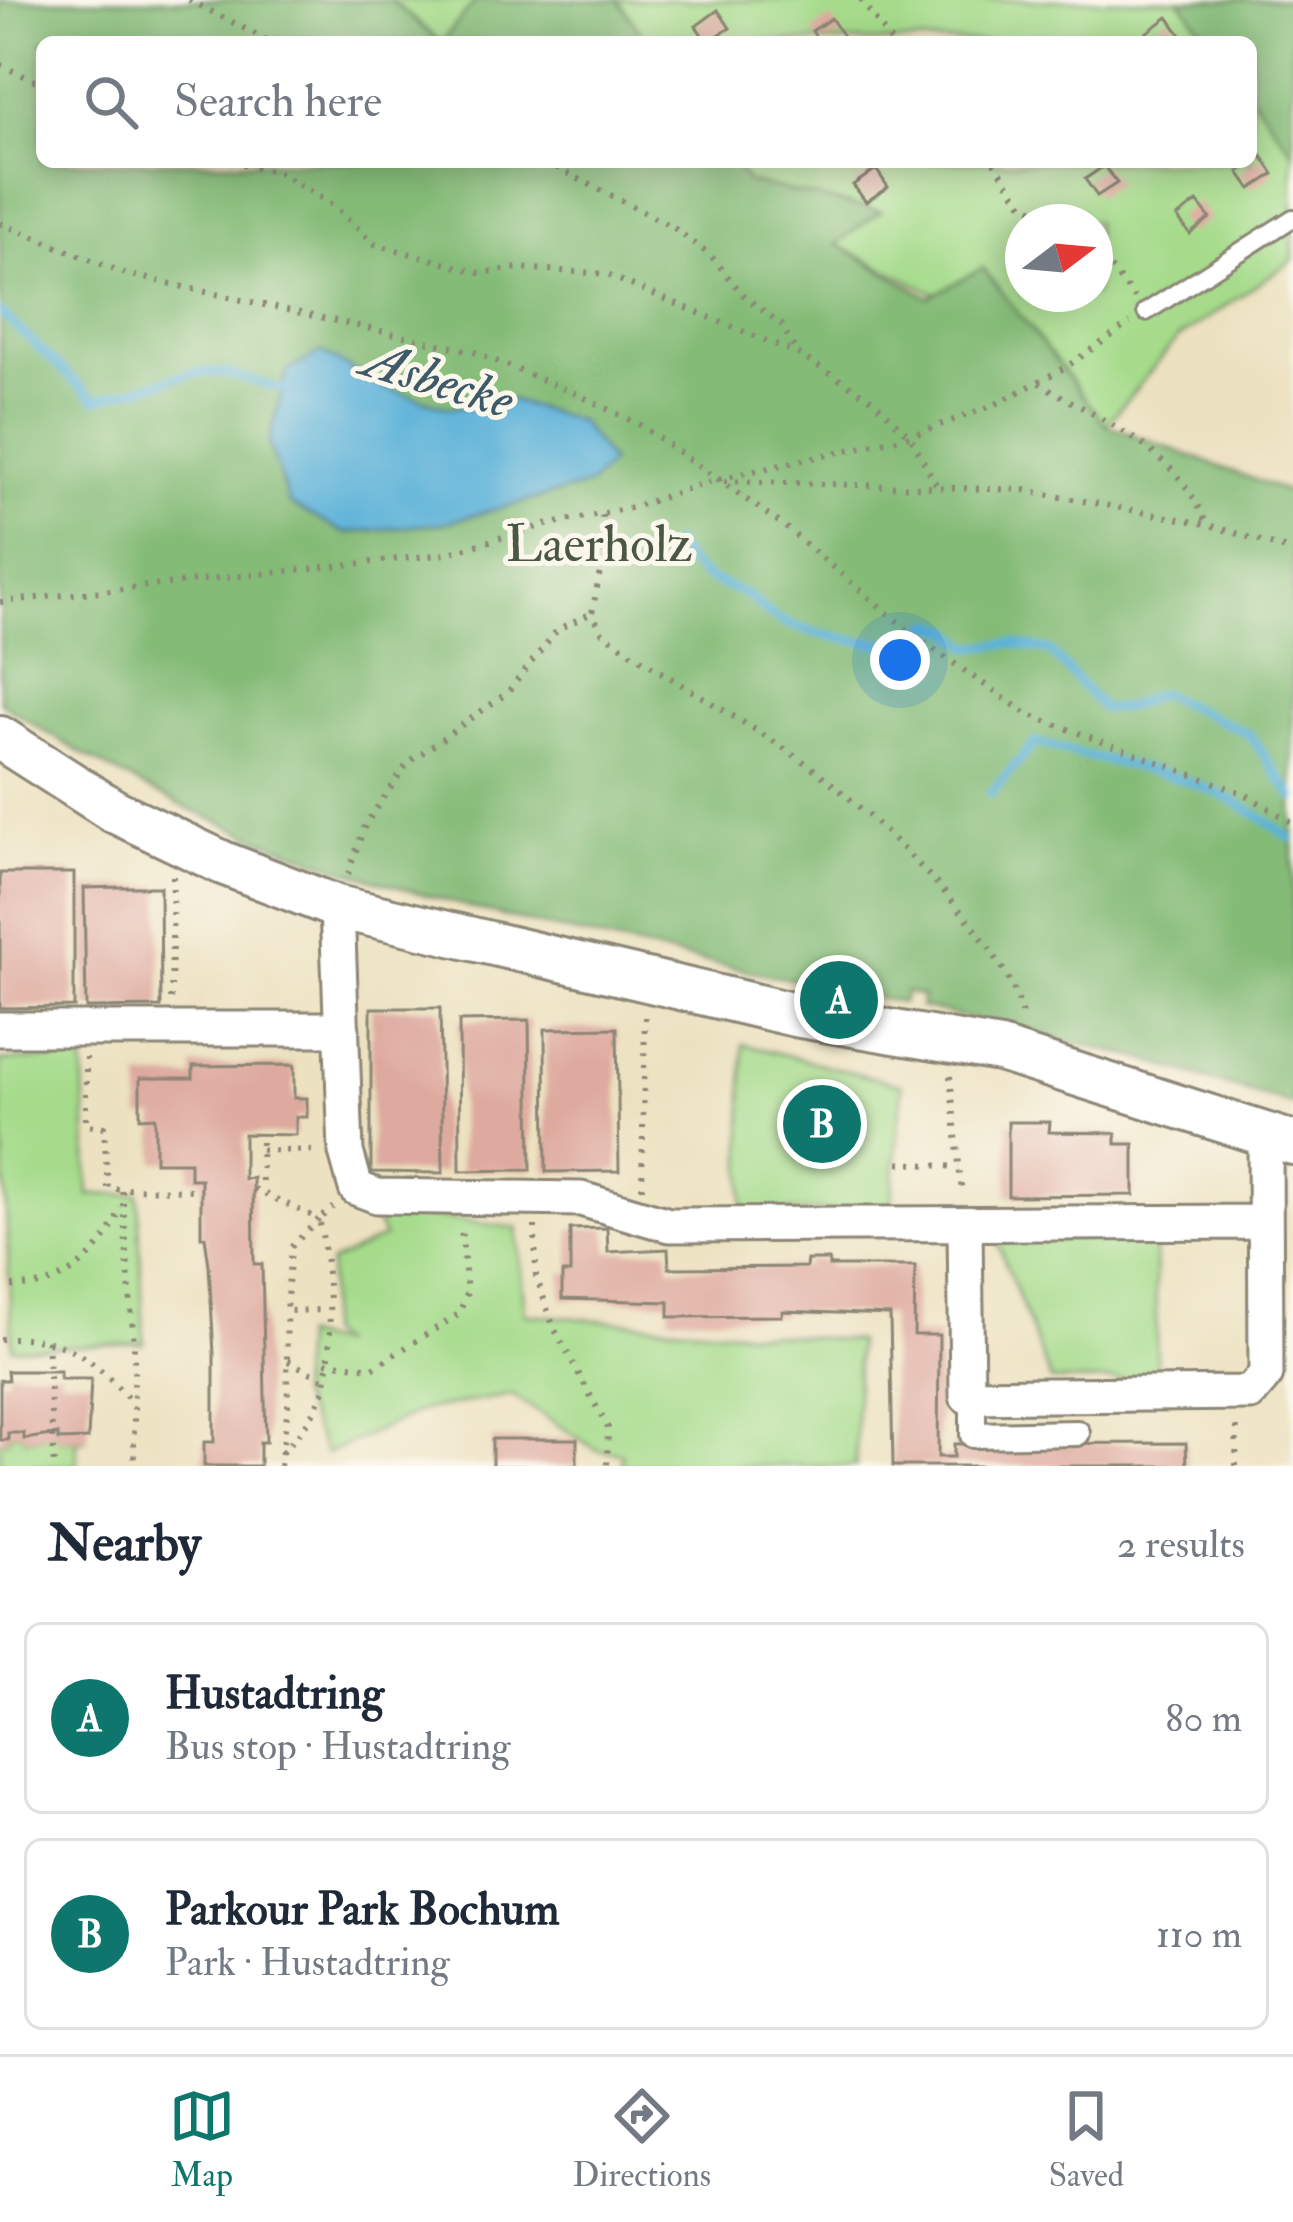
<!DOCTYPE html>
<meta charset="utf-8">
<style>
body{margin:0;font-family:"IM FELL Double Pica",serif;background:#f6f6f7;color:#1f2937}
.compass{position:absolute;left:1005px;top:204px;width:108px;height:108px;border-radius:50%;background:#fff;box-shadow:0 6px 30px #0003;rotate:74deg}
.you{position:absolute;left:900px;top:660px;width:42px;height:42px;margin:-30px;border:9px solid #fff;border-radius:50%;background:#1a73e8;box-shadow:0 0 0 18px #1a73e833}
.badge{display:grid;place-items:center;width:78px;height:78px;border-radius:50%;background:#0f766e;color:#fff;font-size:39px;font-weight:700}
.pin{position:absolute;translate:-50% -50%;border:6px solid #fff;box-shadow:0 3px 12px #0006}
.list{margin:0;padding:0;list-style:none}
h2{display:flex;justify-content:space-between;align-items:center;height:156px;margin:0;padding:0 48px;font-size:51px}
h2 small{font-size:39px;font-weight:400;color:#747a83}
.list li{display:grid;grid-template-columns:78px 1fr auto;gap:36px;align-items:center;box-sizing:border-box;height:192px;margin:0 24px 24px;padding:0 24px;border:3px solid #e0e1e3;border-radius:18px}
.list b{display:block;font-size:45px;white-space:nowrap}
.list p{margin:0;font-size:39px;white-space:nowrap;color:#747a83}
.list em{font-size:39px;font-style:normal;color:#747a83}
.icon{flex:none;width:66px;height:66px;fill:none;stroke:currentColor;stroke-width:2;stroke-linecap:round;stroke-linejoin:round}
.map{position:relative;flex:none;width:1293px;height:1466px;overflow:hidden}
.search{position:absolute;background:#fff;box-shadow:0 6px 30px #0003;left:36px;right:36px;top:36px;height:132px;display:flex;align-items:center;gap:30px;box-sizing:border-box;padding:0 42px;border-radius:18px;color:#747a83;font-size:45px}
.sheet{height:588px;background:#fff}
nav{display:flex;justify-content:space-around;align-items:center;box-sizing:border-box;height:168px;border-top:3px solid #e0e1e3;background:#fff;font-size:33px;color:#747a83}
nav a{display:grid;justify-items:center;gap:6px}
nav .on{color:#0f766e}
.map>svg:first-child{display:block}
</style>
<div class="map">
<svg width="1293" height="1466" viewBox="0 0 1293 1466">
<rect width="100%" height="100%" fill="#fbf7ec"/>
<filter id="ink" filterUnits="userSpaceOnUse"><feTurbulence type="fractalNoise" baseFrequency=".00833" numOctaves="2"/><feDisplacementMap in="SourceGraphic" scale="24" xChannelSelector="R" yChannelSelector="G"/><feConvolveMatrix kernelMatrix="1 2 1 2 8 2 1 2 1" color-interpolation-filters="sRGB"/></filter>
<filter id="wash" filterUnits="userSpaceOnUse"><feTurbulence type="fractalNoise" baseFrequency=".004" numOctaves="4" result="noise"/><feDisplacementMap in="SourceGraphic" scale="48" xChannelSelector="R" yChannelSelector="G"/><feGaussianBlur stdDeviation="2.7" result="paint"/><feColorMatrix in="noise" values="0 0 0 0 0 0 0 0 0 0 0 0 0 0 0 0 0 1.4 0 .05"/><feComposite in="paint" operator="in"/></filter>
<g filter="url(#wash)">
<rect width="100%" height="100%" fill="#ece1c0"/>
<path fill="#a5db8b" stroke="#68835b" stroke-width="3" fill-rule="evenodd" d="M390 0H477L441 42Z
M618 0H1180L1212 42H648Z
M1251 95 1293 152V260L1177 339 1106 425 1042 346 835 244 879 211 747 182 733 162H1251ZM1023 222H1095V294H1023Z
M743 1044 902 1085 891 1211H743Z
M83 1058 89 1195 138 1194 144 1343 12 1348 0 1061Z
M370 1209 517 1228 525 1314 857 1341 856 1466H622V1453L597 1450 512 1395 422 1410 326 1454 298 1395 302 1336 339 1345 326 1334 330 1263 384 1237Z
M1155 1236 1157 1380 1051 1381 997 1241Z
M8 1433H24L25 1439 58 1434 59 1440 88 1439 77 1441V1466H0V1440H8Z"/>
<path fill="#84bb77" stroke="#587351" stroke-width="3" d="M0 0H390L440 42H42V162H733L747 182 881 211 836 244 929 297 983 268 1105 424 1293 494V1105L1131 1056 920 1007 923 997 906 992 902 1003C581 933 278 892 0 702Z
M477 0H618L648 42H441Z
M1180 0H1293V152L1251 95V42H1212Z"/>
<path fill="#5db2d9" stroke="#446e82" stroke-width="3" d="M322 352 379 386 449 408 511 400 579 421 611 462 590 485 443 523 345 533 289 504 269 444 287 371Z"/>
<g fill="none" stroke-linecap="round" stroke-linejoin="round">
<path stroke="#5db2d9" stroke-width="9" d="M0 312 95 400 197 372 225 373 288 391
M674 543C693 575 707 579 740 592 755 598 764 613 779 620 818 638 866 642 908 647L931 624 952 630 969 647 1013 643 1050 651 1103 709 1125 708 1160 693 1249 734 1293 797
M990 794 1036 742C1131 772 1206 769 1289 838"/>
</g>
<g id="blocks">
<path fill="#dea99e" d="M718 10 730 28 707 42 696 26Z
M1168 17 1181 35 1170 42H1152L1146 33Z
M831 18 843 36 819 42 812 31Z
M1262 156 1274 174 1251 189 1239 172Z
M1104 166 1117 183 1097 196 1085 179Z
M876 169 888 187 866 202 853 185Z
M1197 202 1210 218 1190 234 1177 217Z
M0 873H74V1007L0 1008Z
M122 887H160L161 1007 86 1008 84 888Z
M371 1008H440L443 1173 371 1172Z
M529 1020 531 1170 460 1171 459 1021Z
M617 1028 619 1171 546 1172 545 1029Z
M294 1065V1098H307V1117H296V1135L244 1134V1179L253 1178 254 1264H262L266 1442H260V1466H204V1442H214V1354L209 1265 205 1237H201V1179H190V1162H155V1117L140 1118V1078H193V1066Z
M1008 1122H1050L1049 1132 1116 1133V1144H1134V1195L1008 1196Z
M607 1228 608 1252 668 1249 669 1268 806 1267 807 1260H829V1266H915L914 1335H939L938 1457H954V1444L1186 1443 1187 1466H893L890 1315 783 1311 782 1316 669 1317V1302L562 1299V1273H570V1229Z
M7 1371H60V1379H91L88 1439 58 1440V1434L24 1439V1433H8V1440H0V1380H8Z
M492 1439H577V1466H492Z"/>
</g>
</g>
<g filter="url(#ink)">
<use href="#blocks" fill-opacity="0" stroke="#8c8676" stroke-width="3"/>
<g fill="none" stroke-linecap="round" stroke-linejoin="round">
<g stroke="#8c8676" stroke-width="22">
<path id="service" d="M1146 312 1293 218"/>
</g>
<g stroke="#8c8676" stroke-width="30">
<path id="pedestrian" d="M973 1396V1435L1077 1433"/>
</g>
<g stroke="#8c8676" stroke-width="39">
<path id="minor" d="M337 907 346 1152 356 1188 377 1196 581 1199 669 1225 1265 1222
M0 1029H342
M965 1225 967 1396 1250 1393 1266 1374 1265 1133"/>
</g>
<g stroke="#8c8676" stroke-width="48">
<path id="tertiary" d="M0 738 114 811 223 863 337 907 795 1015 1000 1050 1293 1143"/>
</g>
<path stroke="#8c8676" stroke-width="6" stroke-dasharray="3 9" stroke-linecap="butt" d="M189 0 271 42
M861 0 891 42
M0 65 42 84
M231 162 278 172 334 206 375 244 480 273 519 268 605 274 798 354 873 400 910 436 938 488
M546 162 674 228 711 256 745 297 781 324 796 351
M994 162 1024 206 1072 222
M0 223 126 274 474 352 579 395 640 425 783 525 916 637 1027 714 1245 794 1293 823
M1095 250 1135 298
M1039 383C1102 421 1180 451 1206 524
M724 481 1024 490 1206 524 1293 551
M602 515 607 536 592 613 602 632C667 680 739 716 804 762 861 802 1018 950 1022 1019
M0 602 446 554 541 526 634 507 714 480 910 436 994 405 1066 367 1130 323
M348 874 365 825 408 763 507 693 558 629 592 613
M171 999 173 875
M86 1057V1125L104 1127 108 1189 201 1190
M950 1076 962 1194
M261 1142 262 1188
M261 1150 319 1151
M899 1163 959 1167
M642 1188 645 1016
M254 1189 319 1219 291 1247 286 1311 326 1310
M122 1191 134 1344V1466
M535 1226 536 1276 554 1328 608 1428 607 1466
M0 1287C15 1285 34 1287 49 1282 78 1274 113 1237 120 1207
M0 1339C57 1332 99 1360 132 1404
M47 1340 54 1466
M288 1361 326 1380
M326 1362 373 1368 459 1314 467 1293 461 1228
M282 1452C302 1432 321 1408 326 1380 334 1340 328 1258 319 1219L333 1207
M280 1466 288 1406 286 1311
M1236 1466 1237 1421"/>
<use href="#service" stroke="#fff" stroke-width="16"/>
<use href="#pedestrian" stroke="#fff" stroke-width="24"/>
<use href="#minor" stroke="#fff" stroke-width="33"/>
<use href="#tertiary" stroke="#fff" stroke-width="42"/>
</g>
</g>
<g text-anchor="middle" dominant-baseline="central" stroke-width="10" stroke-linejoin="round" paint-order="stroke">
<g font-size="51" fill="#4a5743" stroke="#fbf7ec">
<text x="599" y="545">Laerholz</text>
</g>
<g font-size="54" font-style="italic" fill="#3c5a68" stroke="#fbf7ec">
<text transform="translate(438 380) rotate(17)">Asbecke</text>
</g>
</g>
</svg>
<svg class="compass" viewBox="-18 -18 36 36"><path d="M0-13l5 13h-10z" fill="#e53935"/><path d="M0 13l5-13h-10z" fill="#747a83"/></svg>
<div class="you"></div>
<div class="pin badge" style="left:839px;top:1000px">A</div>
<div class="pin badge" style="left:822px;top:1124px">B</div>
<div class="search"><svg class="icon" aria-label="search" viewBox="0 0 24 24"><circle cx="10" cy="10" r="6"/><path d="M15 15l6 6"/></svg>Search here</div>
</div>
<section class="sheet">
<h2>Nearby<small>2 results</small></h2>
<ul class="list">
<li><span class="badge">A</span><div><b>Hustadtring</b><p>Bus stop · Hustadtring</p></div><em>80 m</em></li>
<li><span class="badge">B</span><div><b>Parkour Park Bochum</b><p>Park · Hustadtring</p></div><em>110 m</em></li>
</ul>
</section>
<nav>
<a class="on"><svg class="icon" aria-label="map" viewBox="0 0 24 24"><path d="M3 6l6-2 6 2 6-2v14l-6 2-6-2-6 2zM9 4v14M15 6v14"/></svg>Map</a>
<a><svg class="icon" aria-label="directions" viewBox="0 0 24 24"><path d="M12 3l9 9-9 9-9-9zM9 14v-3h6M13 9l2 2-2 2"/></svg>Directions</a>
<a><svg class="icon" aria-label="saved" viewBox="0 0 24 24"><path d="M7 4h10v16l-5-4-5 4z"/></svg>Saved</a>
</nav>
